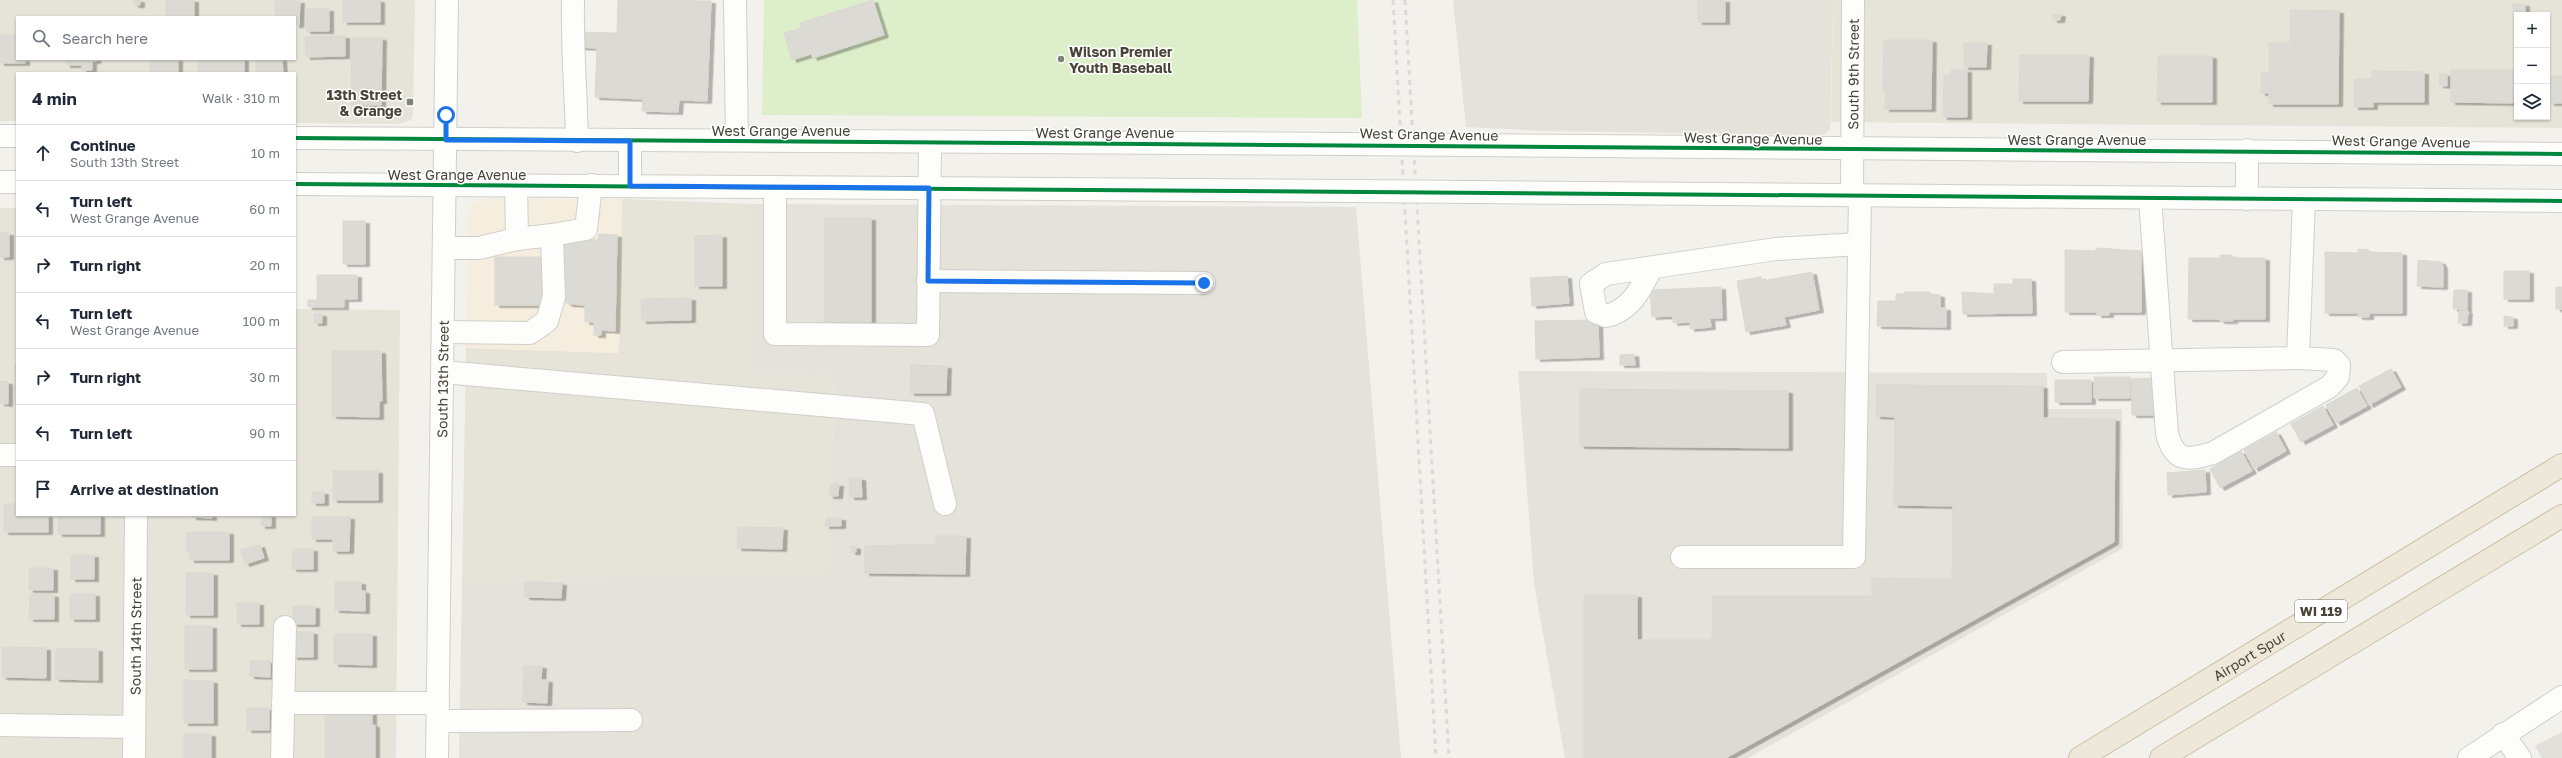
<!DOCTYPE html>
<meta charset="utf-8">
<style>
body{margin:0;font-family:"Golos Text",sans-serif;background:#f6f6f7;color:#1f2937}
.controls{position:absolute;right:12px;top:12px;display:grid;overflow:hidden;border-radius:0px;box-shadow:0 1px 3px #0004}
.controls button{width:36px;height:36px;display:grid;place-items:center;padding:0;border:0;border-bottom:1px solid #e0e1e3;background:#fff;color:#1f2937;font:20px sans-serif}
.stop{position:absolute;width:12px;height:12px;margin:-9px;border:3px solid #1a73e8;border-radius:50%;background:#fff}
.stop.end{background:#1a73e8;border-color:#fff;box-shadow:0 1px 4px #0008}
.list{margin:0;padding:0;list-style:none}
h2{display:flex;justify-content:space-between;align-items:center;height:52px;margin:0;padding:0 16px;font-size:17px}
h2 small{font-size:13px;font-weight:400;color:#747a83}
.list li{display:grid;grid-template-columns:26px 1fr auto;gap:12px;align-items:center;box-sizing:border-box;height:56px;padding:0 16px;border-top:1px solid #e0e1e3}
.list b{display:block;font-size:15px;white-space:nowrap}
.list p{margin:0;font-size:13px;white-space:nowrap;color:#747a83}
.list em{font-size:13px;font-style:normal;color:#747a83}
.icon{flex:none;width:22px;height:22px;fill:none;stroke:currentColor;stroke-width:2;stroke-linecap:round;stroke-linejoin:round}
.map{position:relative;flex:none;width:2562px;height:758px;overflow:hidden}
.search{position:absolute;background:#fff;box-shadow:0 1px 3px #0004;left:16px;top:16px;width:280px;height:44px;display:flex;align-items:center;gap:10px;box-sizing:border-box;padding:0 14px;border-radius:0px;color:#747a83;font-size:15px}
.panel{position:absolute;background:#fff;box-shadow:0 1px 3px #0004;left:16px;top:72px;width:280px;height:444px;border-radius:0px}
.map>svg:first-child{display:block}
</style>
<div class="map">
<svg width="2562" height="758" viewBox="0 0 2562 758">
<defs>
<filter id="shadow"><feDropShadow dx="4.5" dy="2.5" stdDeviation="0" flood-color="#0004"/></filter>
</defs>
<rect width="100%" height="100%" fill="#f2f1ec"/>
<path fill="#e6e3d9" fill-rule="evenodd" d="M0 0H415L413 116 411 120 398 124 295 123V73H17V121H0ZM17 17H295V59H17Z
M1833 0H2562V128L1831 122ZM2517 15H2547V117H2517Z
M622 199 752 204 751 371 834 375 829 574 462 583 466 348 618 353Z
M0 208H17V515H295V309L400 310 396 758H0Z"/>
<path fill="#f5eede" d="M484 199H622L619 353 466 348 468 218 471 204Z"/>
<path fill="#e5e1db" d="M1453 0H1833L1830 129 1825 134 1818 135 1544 131 1466 127Z
M752 204 1356 207 1401 758H459L462 583 829 573 834 375 751 371Z
M1518 371 2047 373V409H2122L2123 548 1748 758H1565L1534 583Z"/>
<path fill="#ddeecb" d="M764 0H1357L1362 118 762 115Z"/>
<path fill="#e1e0db" d="M2562 732V758H2542L2535 746Z"/>
<path fill="#dcdad4" stroke="#dbd8d1" filter="url(#shadow)" d="M134 0H140V5H134Z
M166 0H194V17H166Z
M343 0H380V22H343Z
M618 0 711 1 707 101 679 100 678 112 642 111 643 99 595 97 597 48 577 47V32L617 33Z
M873 0 884 35 813 58 811 54 792 60 784 33 801 28 800 23Z
M1698 0H1725V22H1698Z
M275 1H300L299 25H295V17H275Z
M2513 4H2525V12H2513Z
M306 9H329V31H306Z
M2290 10 2339 11 2338 104H2269V93H2261V73H2269V43H2290Z
M2053 14H2061L2060 20H2053Z
M0 35H17V59H25V63H0Z
M345 36V56L306 57 305 37Z
M352 38H382L381 105H351Z
M1884 40H1932L1931 109H1885V91H1883Z
M1964 43H1987L1986 67H1964Z
M2020 55H2089L2088 101H2019Z
M2158 56H2212V102H2157Z
M63 59H97L96 61H92V70H82V65H66V61Z
M150 59H178V73H150Z
M198 59H244V73H198Z
M256 59H282L283 73H256Z
M1951 70H1967V117H1943L1944 75H1951Z
M2451 70H2514L2513 103 2451 102Z
M2372 71 2424 72V102H2373V107H2354L2355 79H2372Z
M2439 74H2447V86L2439 85Z
M2551 76H2562V103H2550V97L2547 96V83H2551Z
M825 218H871V322H825Z
M343 221H365V264H343Z
M0 233H9V257H0Z
M599 234 617 235 615 331 601 330V335H594V322H585V305L568 304 562 299 563 246 570 239 598 240Z
M722 235V286H695V236Z
M2096 248 2141 251V312H2109V315H2097V312H2065V250L2096 251Z
M2358 249 2369 250V252L2402 253V313H2369V317H2358V313H2325V252L2358 253Z
M2220 255H2232V258H2265V319H2233V321H2220V319H2188L2189 258H2220Z
M495 257H542V305H495Z
M2418 260 2441 262 2443 267V287L2417 286Z
M2504 271H2529V299H2504Z
M1812 272 1819 310 1784 317 1786 325 1746 332 1737 281 1761 277 1762 281Z
M317 275H357V299H344V307H308V300H317Z
M1567 276 1569 303 1532 306 1530 278Z
M2013 279H2031L2032 313 1963 314 1962 292 1994 294V284H2013Z
M1721 287 1722 318H1710L1711 327 1690 329V322L1673 323V316L1652 317 1650 290Z
M2556 287H2562V309H2556Z
M2454 290H2467V310L2453 309Z
M1904 292H1930V294L1940 295V308H1946V327L1877 326 1878 301H1896V294H1904Z
M691 298V320L642 321 641 299Z
M2459 311H2468L2467 323H2458Z
M314 314H322V323H314Z
M2504 316 2513 317V326H2504Z
M1598 320 1599 357 1536 359 1535 321Z
M332 351H381L382 401H379V417L332 416Z
M1634 354 1635 365H1620V355Z
M15 364H17V404H15Z
M911 365 947 366 946 393H910Z
M2391 369 2401 387 2369 405 2359 386Z
M2094 377H2130V398H2094Z
M2153 378V415H2132L2131 379Z
M2055 380H2091V402H2055Z
M0 381 8 382V404L0 403Z
M1877 385 2043 386V418L2115 419 2114 542 1726 758H1584V595H1637V640H1712L1713 596H1872V578L1952 579 1953 506 1894 505 1895 417 1876 416Z
M2357 388 2367 406 2336 423 2326 405Z
M1580 389 1788 391V448L1580 446Z
M2323 406 2333 425 2301 442 2291 424Z
M2276 432 2286 451 2254 469 2244 450Z
M2241 451 2252 471 2220 488 2210 469Z
M2205 470 2206 492 2168 495 2167 473Z
M333 471H378V500H333Z
M849 478H861L862 497H850Z
M830 484H839L838 496H829Z
M312 492H324V503H312Z
M4 504H17V515H48V532H4Z
M58 515H100V534H58Z
M192 515H212V518L192 517Z
M262 515H271V526H261Z
M312 517H350L349 551H333V539H312Z
M826 518H841V526H825Z
M738 527 783 528 782 549 737 548Z
M187 532H229V560H190V552H187Z
M936 536H966L965 574 865 573V546L936 544Z
M260 545 264 558 245 564 241 550Z
M851 546 856 547V552H851Z
M293 549H313V569H292Z
M71 555H94V579H71Z
M29 568H53V590H29Z
M186 573H213V615H186Z
M335 582H361V591H365V611L335 610Z
M525 582 562 583 561 598 525 597Z
M30 594 54 595V619H29Z
M70 594H95V619H70Z
M237 603H259V624H237Z
M293 606H315V624H293Z
M185 626H212V669H185Z
M293 632H313V657H293Z
M334 634H372V665L334 664Z
M2 647 46 648V678L2 677Z
M56 649H98V680L55 679Z
M250 661H270V677L250 676Z
M524 666H542L541 680H548L547 703 523 702Z
M184 680 213 681V723H184Z
M247 708H269V730H247Z
M325 708 372 709V725H375V758H325Z
M184 734H211V758H184Z"/>
<g fill="none" stroke-linecap="round" stroke-linejoin="round">
<g stroke="#d0cfc9" stroke-width="24">
<g id="minor">
<path d="M573 0C572 47 576 94 577 141"/>
<path d="M735 0 737 140"/>
<path d="M0 136H17"/>
<path d="M295 138 1348 144"/>
<path d="M1470 145 2562 154"/>
<path d="M0 182H17"/>
<path d="M295 184 1353 191"/>
<path d="M516 185 517 239 552 235"/>
<path d="M630 186V141"/>
<path d="M775 187V334L928 335 930 142"/>
<path d="M1473 192 2562 201"/>
<path id="s1" d="M1852 195 1853 0"/>
<path d="M2150 198 2167 434C2175 463 2188 460 2213 453L2329 387 2338 377 2339 365 2334 360 2298 358 2304 199"/>
<path d="M2247 199V150"/>
<path d="M445 248H479L517 239"/>
<path d="M1651 268C1642 288 1630 311 1606 316L1596 312 1591 284 1606 274 1776 249 1859 244"/>
<path d="M928 281 1204 283"/>
<path d="M443 332 530 333 547 321 554 297 552 235 586 229 591 185"/>
<path d="M2063 362 2298 358"/>
<path d="M443 372 923 414 945 504"/>
<path d="M0 455H17"/>
<path d="M1682 557H1854L1860 195"/>
<path d="M283 703H438"/>
<path d="M438 721 631 720"/>
<path d="M0 725 134 727"/>
<path d="M2503 734 2520 758"/>
<path id="s2" d="M134 758 136 515"/>
<path d="M282 758 285 627"/>
<path id="s3" d="M437 758 447 0"/>
<path d="M2469 758 2562 697"/>
</g>
</g>
<g stroke="#cbc1a6" stroke-width="24">
<g id="highway">
<path id="s4" d="M2080 758 2562 465"/>
<path d="M2161 758 2562 516"/>
</g>
</g>
<use href="#minor" stroke="#fdfdfc" stroke-width="22"/>
<use href="#highway" stroke="#ede8d9" stroke-width="22"/>
<path stroke="#dadad9" stroke-width="3" stroke-dasharray="5 5" stroke-linecap="butt" d="M1393 0 1436 758
M1405 0 1449 758"/>
<g stroke="#d0cfc9" stroke-width="24" stroke-linecap="butt">
<path id="minor-bridge" d="M1348 144 1470 145
M1353 191 1473 192"/>
</g>
<use href="#minor-bridge" stroke="#fdfdfc" stroke-width="22"/>
<g stroke="#fff" stroke-width="6">
<path id="cycleway" d="M295 138 2562 154
M295 184 2562 201"/>
</g>
<use href="#cycleway" stroke="#00873e" stroke-width="4"/>
</g>
<g fill="none" stroke-linecap="round" stroke-linejoin="round">
<path stroke="#1a73e8" stroke-width="5" d="M446 115V140L630 141V186L929 188 928 281 1204 283"/>
</g>
<g fill="#848176" stroke="#fff" stroke-width="1.5">
<circle cx="1061" cy="59" r="4"/>
<rect x="406" y="98" width="8" height="8" rx="2"/>
</g>
<g text-anchor="middle" dominant-baseline="central" stroke-width="3" stroke-linejoin="round" paint-order="stroke">
<rect fill="#fff" stroke="#807c73" stroke-width="1" x="2295" y="600" width="52" height="22" rx="3"/>
<g font-size="13" font-weight="bold" fill="#494437">
<text x="2321" y="611">WI 119</text>
</g>
<g font-size="14" font-weight="bold" fill="#494437" stroke="#fff" text-anchor="start">
<text x="1069" y="51">Wilson Premier<tspan x="1069" dy="16">Youth Baseball</tspan></text>
<text x="402" y="94" text-anchor="end">13th Street<tspan x="402" dy="16">&amp; Grange</tspan></text>
</g>
<g font-size="14" fill="#494437" stroke="#fff">
<text stroke="none"><textPath href="#s1" startOffset="121">South 9th Street</textPath></text>
<text x="781" y="130">West Grange Avenue</text>
<text x="1105" y="132">West Grange Avenue</text>
<text transform="translate(1429 134) rotate(1)">West Grange Avenue</text>
<text transform="translate(1753 138) rotate(1)">West Grange Avenue</text>
<text x="2077" y="139">West Grange Avenue</text>
<text transform="translate(2401 141) rotate(1)">West Grange Avenue</text>
<text x="457" y="174">West Grange Avenue</text>
<text stroke="none"><textPath href="#s3" startOffset="379">South 13th Street</textPath></text>
<text stroke="none"><textPath href="#s2" startOffset="122">South 14th Street</textPath></text>
<text stroke="none"><textPath href="#s4" startOffset="198">Airport Spur</textPath></text>
</g>
</g>
</svg>
<div class="controls">
<button>+</button>
<button>−</button>
<button><svg class="icon" aria-label="layers" viewBox="0 0 24 24"><path d="M12 4l9 5-9 5-9-5zM3 14l9 5 9-5"/></svg></button>
</div>
<div class="stop" style="left:446px;top:115px"></div>
<div class="stop end" style="left:1204px;top:283px"></div>
<div class="search"><svg class="icon" aria-label="search" viewBox="0 0 24 24"><circle cx="10" cy="10" r="6"/><path d="M15 15l6 6"/></svg>Search here</div>
<section class="panel">
<h2>4 min<small>Walk · 310 m</small></h2>
<ul class="list">
<li><svg class="icon" aria-label="ahead" viewBox="0 0 24 24"><path d="M12 20V5M6 11l6-6 6 6"/></svg><div><b>Continue</b><p>South 13th Street</p></div><em>10 m</em></li>
<li><svg class="icon" aria-label="left" viewBox="0 0 24 24"><path d="M17 20v-9H6M10 6l-5 5 5 5"/></svg><div><b>Turn left</b><p>West Grange Avenue</p></div><em>60 m</em></li>
<li><svg class="icon" aria-label="right" viewBox="0 0 24 24"><path d="M7 20v-9h11M14 6l5 5-5 5"/></svg><div><b>Turn right</b></div><em>20 m</em></li>
<li><svg class="icon" aria-label="left" viewBox="0 0 24 24"><path d="M17 20v-9H6M10 6l-5 5 5 5"/></svg><div><b>Turn left</b><p>West Grange Avenue</p></div><em>100 m</em></li>
<li><svg class="icon" aria-label="right" viewBox="0 0 24 24"><path d="M7 20v-9h11M14 6l5 5-5 5"/></svg><div><b>Turn right</b></div><em>30 m</em></li>
<li><svg class="icon" aria-label="left" viewBox="0 0 24 24"><path d="M17 20v-9H6M10 6l-5 5 5 5"/></svg><div><b>Turn left</b></div><em>90 m</em></li>
<li><svg class="icon" aria-label="arrive" viewBox="0 0 24 24"><path d="M6 21V4h12l-3 4 3 4H6"/></svg><div><b>Arrive at destination</b></div></li>
</ul>
</section>
</div>
